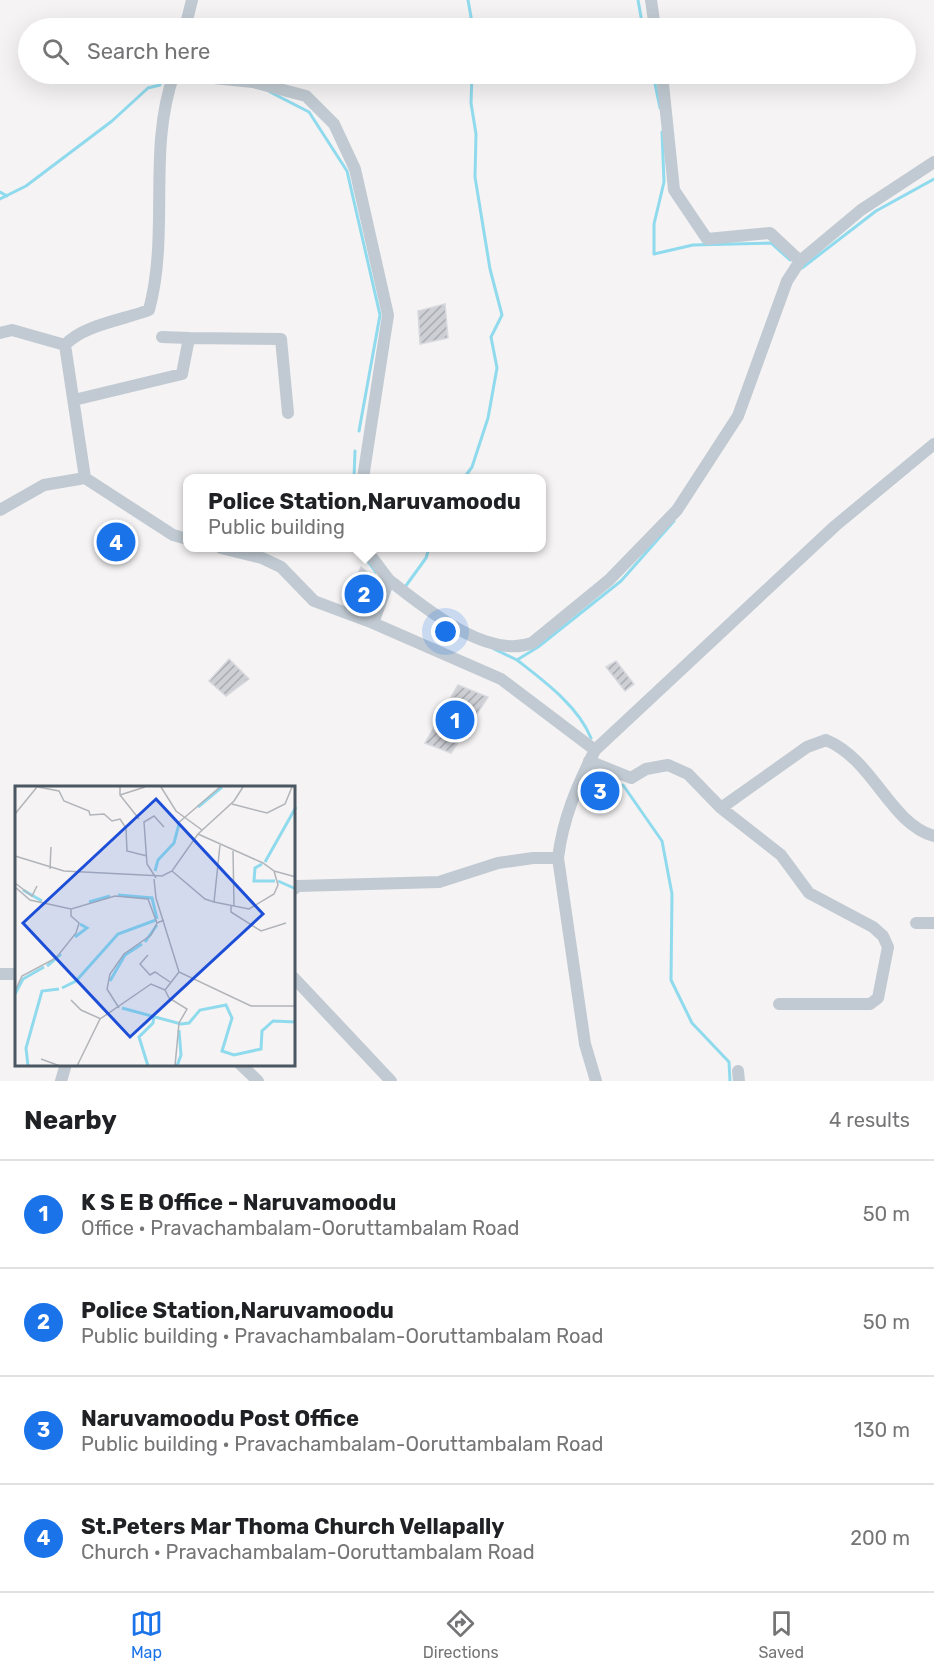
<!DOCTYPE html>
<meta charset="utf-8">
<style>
body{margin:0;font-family:Rubik,sans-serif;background:#f6f6f6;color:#202124}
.you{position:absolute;left:446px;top:632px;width:21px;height:21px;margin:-15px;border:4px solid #fff;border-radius:50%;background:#1a73e8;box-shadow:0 0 0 9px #1a73e833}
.badge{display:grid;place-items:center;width:39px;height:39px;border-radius:50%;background:#1a73e8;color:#fff;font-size:20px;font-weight:700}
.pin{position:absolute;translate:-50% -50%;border:3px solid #fff;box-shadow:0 2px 6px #0006}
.popup{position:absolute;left:183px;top:474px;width:363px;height:78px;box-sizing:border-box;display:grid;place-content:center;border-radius:12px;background:#fff;filter:drop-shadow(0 2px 4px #0005);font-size:20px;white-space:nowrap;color:#757577}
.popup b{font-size:22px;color:#202124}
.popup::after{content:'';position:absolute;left:50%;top:100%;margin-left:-12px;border:12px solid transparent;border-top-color:#fff}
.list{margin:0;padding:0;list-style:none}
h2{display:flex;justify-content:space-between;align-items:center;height:78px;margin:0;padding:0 24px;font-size:26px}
h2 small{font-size:20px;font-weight:400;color:#757577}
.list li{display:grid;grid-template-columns:39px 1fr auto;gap:18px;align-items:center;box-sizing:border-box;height:108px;padding:0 24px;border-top:2px solid #e0e0e0}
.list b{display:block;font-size:22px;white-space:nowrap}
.list p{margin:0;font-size:20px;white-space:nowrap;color:#757577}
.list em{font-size:20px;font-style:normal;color:#757577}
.icon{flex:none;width:33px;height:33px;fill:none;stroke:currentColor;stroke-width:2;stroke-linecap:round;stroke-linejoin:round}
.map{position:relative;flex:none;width:934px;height:1081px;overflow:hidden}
.search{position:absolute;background:#fff;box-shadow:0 6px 24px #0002;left:18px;right:18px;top:18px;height:66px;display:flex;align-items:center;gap:15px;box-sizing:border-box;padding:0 21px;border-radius:33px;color:#757577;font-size:22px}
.sheet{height:510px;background:#fff}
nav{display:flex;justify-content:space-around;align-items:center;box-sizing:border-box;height:84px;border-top:2px solid #e0e0e0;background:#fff;font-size:16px;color:#757577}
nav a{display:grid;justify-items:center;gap:3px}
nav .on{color:#1a73e8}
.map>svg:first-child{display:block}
</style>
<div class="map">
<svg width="934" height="1081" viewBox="0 0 934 1081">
<defs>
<pattern id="building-hatch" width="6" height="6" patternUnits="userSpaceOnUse" patternTransform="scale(1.5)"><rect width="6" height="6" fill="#cdcfd5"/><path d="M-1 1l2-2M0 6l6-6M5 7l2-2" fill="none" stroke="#a8abb0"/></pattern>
</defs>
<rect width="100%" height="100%" fill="#f5f3f3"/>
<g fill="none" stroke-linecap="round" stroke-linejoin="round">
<path stroke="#90daee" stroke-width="3" d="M468 0 473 28
M638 0 643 28
M653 74 660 108
M270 92 309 112 347 171 380 315 359 431
M662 132 664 182 654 224V254L693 245 771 243 790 260
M0 192 7 196
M0 199 26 186 112 121 148 88 160 85
M802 268 876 211 934 179
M354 478 355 451
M464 478 472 467 488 418 497 368 491 337 502 315 490 269 475 177 476 134 471 103 472 74
M364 556 376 572
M405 587 426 558 429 548
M494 649 517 660 538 647 621 581 674 521
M517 660C544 681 578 706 591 738
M623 785 662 841 672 894 671 980 692 1023 729 1062 730 1081"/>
</g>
<path fill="url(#building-hatch)" stroke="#d7d9de" stroke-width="1.5" d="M445 304 448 338 420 344 418 311Z
M361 567 380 582 372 602 365 611 347 599Z
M229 659 249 679 226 696 209 681Z
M616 661 634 684 625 691 606 667Z
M458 685 488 697 451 753 425 743Z
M596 780 612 786 605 799 589 793Z"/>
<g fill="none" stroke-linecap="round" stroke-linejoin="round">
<path stroke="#c1cad2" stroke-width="12" d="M651 0 655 28
M185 28 192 0
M174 74 253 82 306 96 334 124 355 169 388 315 363 478
M800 261 861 210 934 162
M0 333 12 330 65 345
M162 337 189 338
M74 400 182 374 189 338 281 339 288 413
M85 478 65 345C83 325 123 320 149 310 170 232 147 150 174 74
M0 510 44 485 85 478 173 535 187 539
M221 548 262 558 281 567 314 601 373 623 501 679 595 750
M365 548 389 580 373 623
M389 580C424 607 486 660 532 643L609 580 677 510 738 416 787 281 800 261 770 233 707 239 674 190 662 74
M589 761 631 778 646 769 668 765 688 774 721 808 781 855 809 893 873 927 883 936 888 947 878 998 870 1004H779
M721 808 807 747 826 740C874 760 890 824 934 836
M294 889 298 886 439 882 498 863 533 858H558
M916 923H934
M0 974H16
M294 978 391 1081
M240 1064 258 1081
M738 1071 739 1081
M61 1081 66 1064
M596 1081 585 1044 558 858C563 818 577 786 595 750L835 526 934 444"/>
</g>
<g transform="translate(15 786)">
<rect width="280" height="280" fill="#f5f3f3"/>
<path fill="none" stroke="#90daee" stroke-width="3" d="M183 21 207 1M250 76 281 21M247 78 240 82 239 95H260M140 85 143 74 159 57 164 38M263 95 281 103M8 104 27 115M103 109 137 112 142 133M74 116 95 110M60 151 72 142 65 138M130 156 142 139M32 180 46 168M95 195 110 169 127 158M47 202 61 195 103 148 141 134M0 208 8 193 29 181M107 222 166 238 174 237 185 224 211 219 217 232 207 265 219 269 246 263 247 245 258 235 281 236M13 280 11 262 27 205 44 203M133 280 124 251 138 237 139 229M162 280 166 269 164 244"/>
<path fill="none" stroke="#b1b4b9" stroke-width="1.5" d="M23 1 44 5 49 15 74 25 75 29 89 28 97 35 105 33 111 42 112 65 132 70M105 1V9L124 33M146 1 161 25 187 44M105 9 130 1M217 18 252 27 270 18 277 1M0 28 22 1M162 38 205 1M183 48 248 77 259 85 263 99 259 108 234 123 199 116M218 65 219 120M0 70 49 85 147 90 157 85 183 48 219 15 228 1M35 83 36 61M157 85 190 113 199 116 205 59M259 85 281 91M141 92 132 78 129 36 139 30 149 41M139 93 141 112 164 186 236 220H281M0 97 17 110 22 100M0 101 15 114 56 123M216 119V126L246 145 271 137M133 169 125 178 135 189 140 186 155 196M150 204 154 212 172 223 164 237 160 280M0 205 7 190 41 172 61 147 64 137 56 130V123L100 110 133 113 142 137M56 214 66 224 86 233M104 222 92 203 95 188 109 168 136 149 142 137 149 134M26 273 45 280M62 280 85 233 136 198 150 204 164 186"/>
<path fill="#1d4ed8" fill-opacity="0.15" stroke="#1d4ed8" stroke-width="3" d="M141 13 248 128 115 251 8 137Z"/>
<rect width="280" height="280" fill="none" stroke="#4a5661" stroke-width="3"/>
</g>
</svg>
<div class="you"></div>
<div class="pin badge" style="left:455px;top:720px">1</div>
<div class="pin badge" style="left:364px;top:594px">2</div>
<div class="popup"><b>Police Station,Naruvamoodu</b>Public building</div>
<div class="pin badge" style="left:600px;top:791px">3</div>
<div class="pin badge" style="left:116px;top:542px">4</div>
<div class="search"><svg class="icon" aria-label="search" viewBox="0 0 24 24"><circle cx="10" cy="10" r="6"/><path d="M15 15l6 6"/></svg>Search here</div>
</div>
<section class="sheet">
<h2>Nearby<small>4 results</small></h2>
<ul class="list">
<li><span class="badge">1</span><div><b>K S E B Office - Naruvamoodu</b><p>Office · Pravachambalam-Ooruttambalam Road</p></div><em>50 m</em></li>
<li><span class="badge">2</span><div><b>Police Station,Naruvamoodu</b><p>Public building · Pravachambalam-Ooruttambalam Road</p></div><em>50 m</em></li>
<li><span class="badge">3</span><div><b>Naruvamoodu Post Office</b><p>Public building · Pravachambalam-Ooruttambalam Road</p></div><em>130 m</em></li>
<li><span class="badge">4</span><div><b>St.Peters Mar Thoma Church Vellapally</b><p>Church · Pravachambalam-Ooruttambalam Road</p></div><em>200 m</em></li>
</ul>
</section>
<nav>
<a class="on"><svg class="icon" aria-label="map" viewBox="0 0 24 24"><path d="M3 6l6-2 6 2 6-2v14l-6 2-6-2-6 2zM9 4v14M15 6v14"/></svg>Map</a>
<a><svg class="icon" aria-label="directions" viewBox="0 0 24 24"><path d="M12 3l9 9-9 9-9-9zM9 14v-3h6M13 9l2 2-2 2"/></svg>Directions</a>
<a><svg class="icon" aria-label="saved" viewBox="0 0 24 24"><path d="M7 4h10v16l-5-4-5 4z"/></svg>Saved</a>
</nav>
